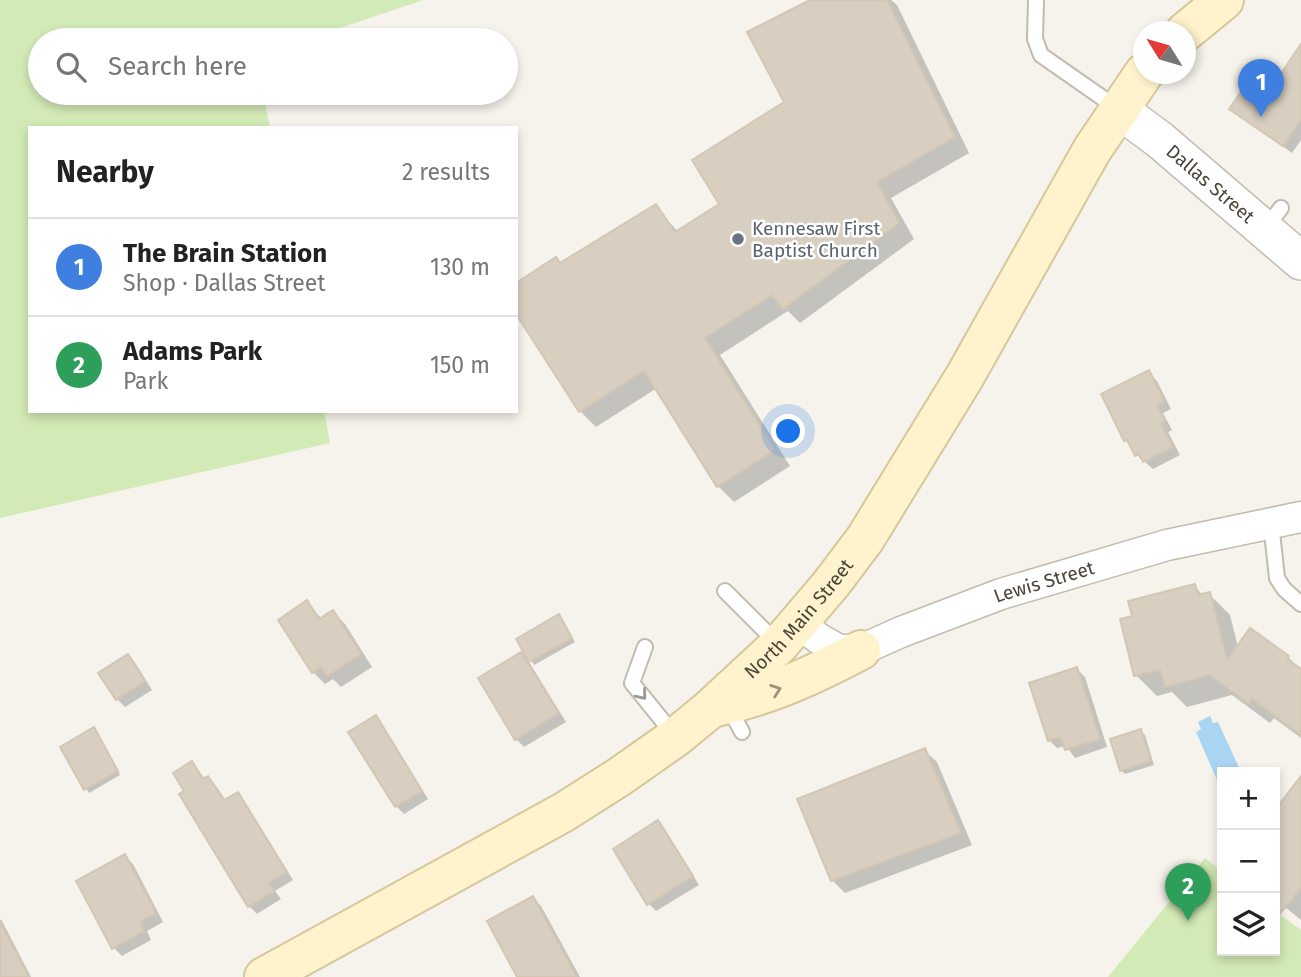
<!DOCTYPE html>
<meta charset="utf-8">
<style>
body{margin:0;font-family:"Fira Sans",sans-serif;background:#f2f2f2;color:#222}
.controls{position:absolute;right:21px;bottom:21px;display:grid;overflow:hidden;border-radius:0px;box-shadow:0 4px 10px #0003}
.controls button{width:63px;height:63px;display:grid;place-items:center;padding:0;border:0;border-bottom:2px solid #e0e0e0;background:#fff;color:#222;font:35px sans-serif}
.compass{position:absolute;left:1133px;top:21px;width:63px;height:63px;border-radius:50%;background:#fff;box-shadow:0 4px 10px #0003;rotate:307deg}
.you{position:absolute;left:789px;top:432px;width:24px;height:24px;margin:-18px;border:5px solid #fff;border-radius:50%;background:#1a73e8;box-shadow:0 0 0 10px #1a73e833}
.badge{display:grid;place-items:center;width:46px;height:46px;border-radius:50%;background:#fc3f1d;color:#fff;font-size:23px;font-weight:700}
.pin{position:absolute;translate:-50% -58px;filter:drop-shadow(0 2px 4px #0008)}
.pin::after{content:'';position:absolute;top:37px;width:24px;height:21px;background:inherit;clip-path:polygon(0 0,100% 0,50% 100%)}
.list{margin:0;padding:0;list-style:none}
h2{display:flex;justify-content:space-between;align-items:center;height:91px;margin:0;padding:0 28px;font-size:30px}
h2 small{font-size:23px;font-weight:400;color:#767676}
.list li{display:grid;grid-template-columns:46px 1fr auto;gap:21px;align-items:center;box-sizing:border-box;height:98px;padding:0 28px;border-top:2px solid #e0e0e0}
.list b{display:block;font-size:26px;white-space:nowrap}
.list p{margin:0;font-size:23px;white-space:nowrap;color:#767676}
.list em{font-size:23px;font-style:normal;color:#767676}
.icon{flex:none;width:38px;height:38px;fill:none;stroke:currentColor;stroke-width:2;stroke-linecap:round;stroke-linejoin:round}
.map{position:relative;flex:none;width:1301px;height:977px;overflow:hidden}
.search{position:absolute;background:#fff;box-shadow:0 4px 10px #0003;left:28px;top:28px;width:490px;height:77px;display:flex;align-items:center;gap:18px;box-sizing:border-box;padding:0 24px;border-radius:38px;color:#767676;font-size:26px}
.panel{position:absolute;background:#fff;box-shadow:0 4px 10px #0003;left:28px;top:126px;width:490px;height:287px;border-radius:0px}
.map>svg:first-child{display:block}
</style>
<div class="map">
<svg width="1301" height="977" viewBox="0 0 1301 977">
<rect width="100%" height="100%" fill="#f6f3ec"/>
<path fill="#d2eab5" d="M0 0H423L304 40H40V93H263L270 128H30V411H324L330 443 0 518Z
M1205 858 1222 871V951H1275V911L1301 930V977H1108Z"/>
<path fill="#a9d4f2" d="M1210 716 1213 723 1218 722 1241 772H1222V791L1196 732 1201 729 1198 722Z"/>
<path fill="#0003" d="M814 0H891L897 5 969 153 891 198 914 239 800 323 788 311 720 355 790 466 734 502 718 486 657 388 596 427 580 411 516 311 561 265 655 206 678 232 722 204 786 102Z
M1301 66V140L1292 153 1231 109 1271 91Z
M1149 373 1157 381 1171 409 1163 413 1172 430 1168 432 1180 455 1153 469 1137 455 1126 440Z
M1194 586 1204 596 1209 594 1230 615 1238 647 1288 657 1301 670V738L1274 718 1270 723 1232 695 1187 707 1172 692 1157 696 1136 675 1134 617Z
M307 603 322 619 333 612 345 624 372 667 341 687 333 679 325 684 313 672Z
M562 620 575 642 534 665 518 639Z
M521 654 529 662 566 722 524 747 516 739Z
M128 656 136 664 152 690 125 707 117 699 101 674Z
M1077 669 1085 677 1107 747 1075 758 1066 746 1057 748 1049 740Z
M375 718 383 726 428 799 404 814 396 806Z
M1141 731 1145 735 1154 765 1125 774 1121 770Z
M97 733 120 775 89 793 62 747Z
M924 750 937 762 972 845 845 893 833 881 800 800Z
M192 763 205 779 208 778 216 786 226 801 237 794 245 802 293 880 275 891 281 899 257 914 249 906 187 792Z
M1301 779V920L1275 899V806L1276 804 1279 807Z
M658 823 666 831 699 885 656 911 648 903Z
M124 856 133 864 163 922 147 931 151 940 122 956 114 948Z
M533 898 541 906 580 977H519Z
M0 919 2 921 31 977H0Z"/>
<path fill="#d8cfc1" stroke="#d3c7b4" stroke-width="2" d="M810 0H887L955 137 877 182 899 223 783 309 772 295 705 338 775 450 717 487 644 371 579 412 516 314V283L556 257 560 263 656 204 675 232 719 204 692 160 784 102 747 32Z
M1301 44V120L1283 146 1229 109 1252 76 1271 88Z
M1149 370 1164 401 1157 405 1165 421 1161 424 1173 447 1143 462 1139 454 1135 456 1127 440 1124 441 1101 394Z
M1195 584 1198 595 1210 592 1227 660 1250 628 1289 656 1287 659 1301 669V735L1252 699 1249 704 1210 675 1165 687 1160 670 1134 676 1120 619 1132 616 1128 601Z
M307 600 319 619 333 610 361 654 327 676 321 667 312 673 278 620Z
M559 614 572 638 529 662 516 639Z
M521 652 559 713 515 740 478 678Z
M128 654 145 681 116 700 98 673Z
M1077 667 1100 739 1065 750 1061 737 1048 741 1029 683Z
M376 715 422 791 395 807 348 732Z
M94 727 118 771 84 790 60 747Z
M1141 729 1151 761 1120 771 1110 739Z
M925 748 961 833 831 881 797 799Z
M192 761 203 779 208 776 224 800 238 792 287 872 269 883 274 891 248 907 179 794 184 791 173 773Z
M1301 776V888L1275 920V810Z
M658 820 693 876 647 905 613 849Z
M125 854 156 913 140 922 144 931 112 949 76 881Z
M533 896 577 977H517L487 921Z
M0 922 29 977H0Z"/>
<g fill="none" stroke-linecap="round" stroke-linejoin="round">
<g stroke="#c2bbae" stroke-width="18">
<path id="service" d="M1036 0 1035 39 1041 55 1117 108
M1265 229 1281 208
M1271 523 1277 578 1284 589 1301 604
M725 591 778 644
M645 647 632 683 675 736
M728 706 742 732"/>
</g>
<g stroke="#c2bbae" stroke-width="33">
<g id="minor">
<path id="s1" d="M799 623 818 638 839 650H861L901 632 1001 594 1167 545 1301 517"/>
</g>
</g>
<g stroke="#c2bbae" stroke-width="40">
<g id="tertiary">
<path id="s2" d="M1118 109 1160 140 1301 261"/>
</g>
</g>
<g stroke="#d6c79b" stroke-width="42">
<g id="secondary">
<path d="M1185 32 1224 0"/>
<path d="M716 707C768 696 814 675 861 650"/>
<path id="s3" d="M264 977 564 812 619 777 676 737 710 709 779 645 831 584 865 539 965 376 1092 150 1144 73"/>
</g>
</g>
<use href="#service" stroke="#fff" stroke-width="14"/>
<use href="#minor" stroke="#fff" stroke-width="30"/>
<use href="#tertiary" stroke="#fff" stroke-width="37"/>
<use href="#secondary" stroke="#fff3cd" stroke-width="38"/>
</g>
<defs><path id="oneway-chevron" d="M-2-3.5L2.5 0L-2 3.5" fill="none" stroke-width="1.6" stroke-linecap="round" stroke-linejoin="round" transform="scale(1.75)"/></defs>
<use stroke="#9c937c" href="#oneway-chevron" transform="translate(776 690) rotate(-19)"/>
<use stroke="#9c9892" href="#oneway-chevron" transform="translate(642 695) rotate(51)"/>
<circle fill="#6b7280" stroke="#fff" stroke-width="2.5" cx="738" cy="239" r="7"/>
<g text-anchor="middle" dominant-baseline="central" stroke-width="5" stroke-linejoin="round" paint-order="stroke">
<g font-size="19" fill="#4b4439" stroke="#fff">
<text stroke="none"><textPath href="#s2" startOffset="119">Dallas Street</textPath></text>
<text stroke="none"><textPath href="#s1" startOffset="266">Lewis Street</textPath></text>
<text stroke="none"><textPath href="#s3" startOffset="648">North Main Street</textPath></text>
</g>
<g font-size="19" fill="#5b616d" stroke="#fff" text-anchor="start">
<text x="752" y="228">Kennesaw First<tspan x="752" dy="22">Baptist Church</tspan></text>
</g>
</g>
</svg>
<div class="controls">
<button>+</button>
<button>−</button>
<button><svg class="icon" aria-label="layers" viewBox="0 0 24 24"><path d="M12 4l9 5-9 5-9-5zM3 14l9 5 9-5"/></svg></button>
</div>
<svg class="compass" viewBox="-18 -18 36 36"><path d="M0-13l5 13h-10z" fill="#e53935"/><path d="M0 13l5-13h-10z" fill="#767676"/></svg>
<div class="you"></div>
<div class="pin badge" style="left:1261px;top:117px;background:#3f7fe0">1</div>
<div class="pin badge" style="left:1188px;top:921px;background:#2e9e5b">2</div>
<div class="search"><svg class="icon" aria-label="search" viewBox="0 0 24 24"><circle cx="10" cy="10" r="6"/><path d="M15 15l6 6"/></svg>Search here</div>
<section class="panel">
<h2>Nearby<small>2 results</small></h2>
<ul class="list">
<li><span class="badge" style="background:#3f7fe0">1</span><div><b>The Brain Station</b><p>Shop · Dallas Street</p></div><em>130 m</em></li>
<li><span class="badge" style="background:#2e9e5b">2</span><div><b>Adams Park</b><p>Park</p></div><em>150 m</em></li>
</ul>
</section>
</div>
